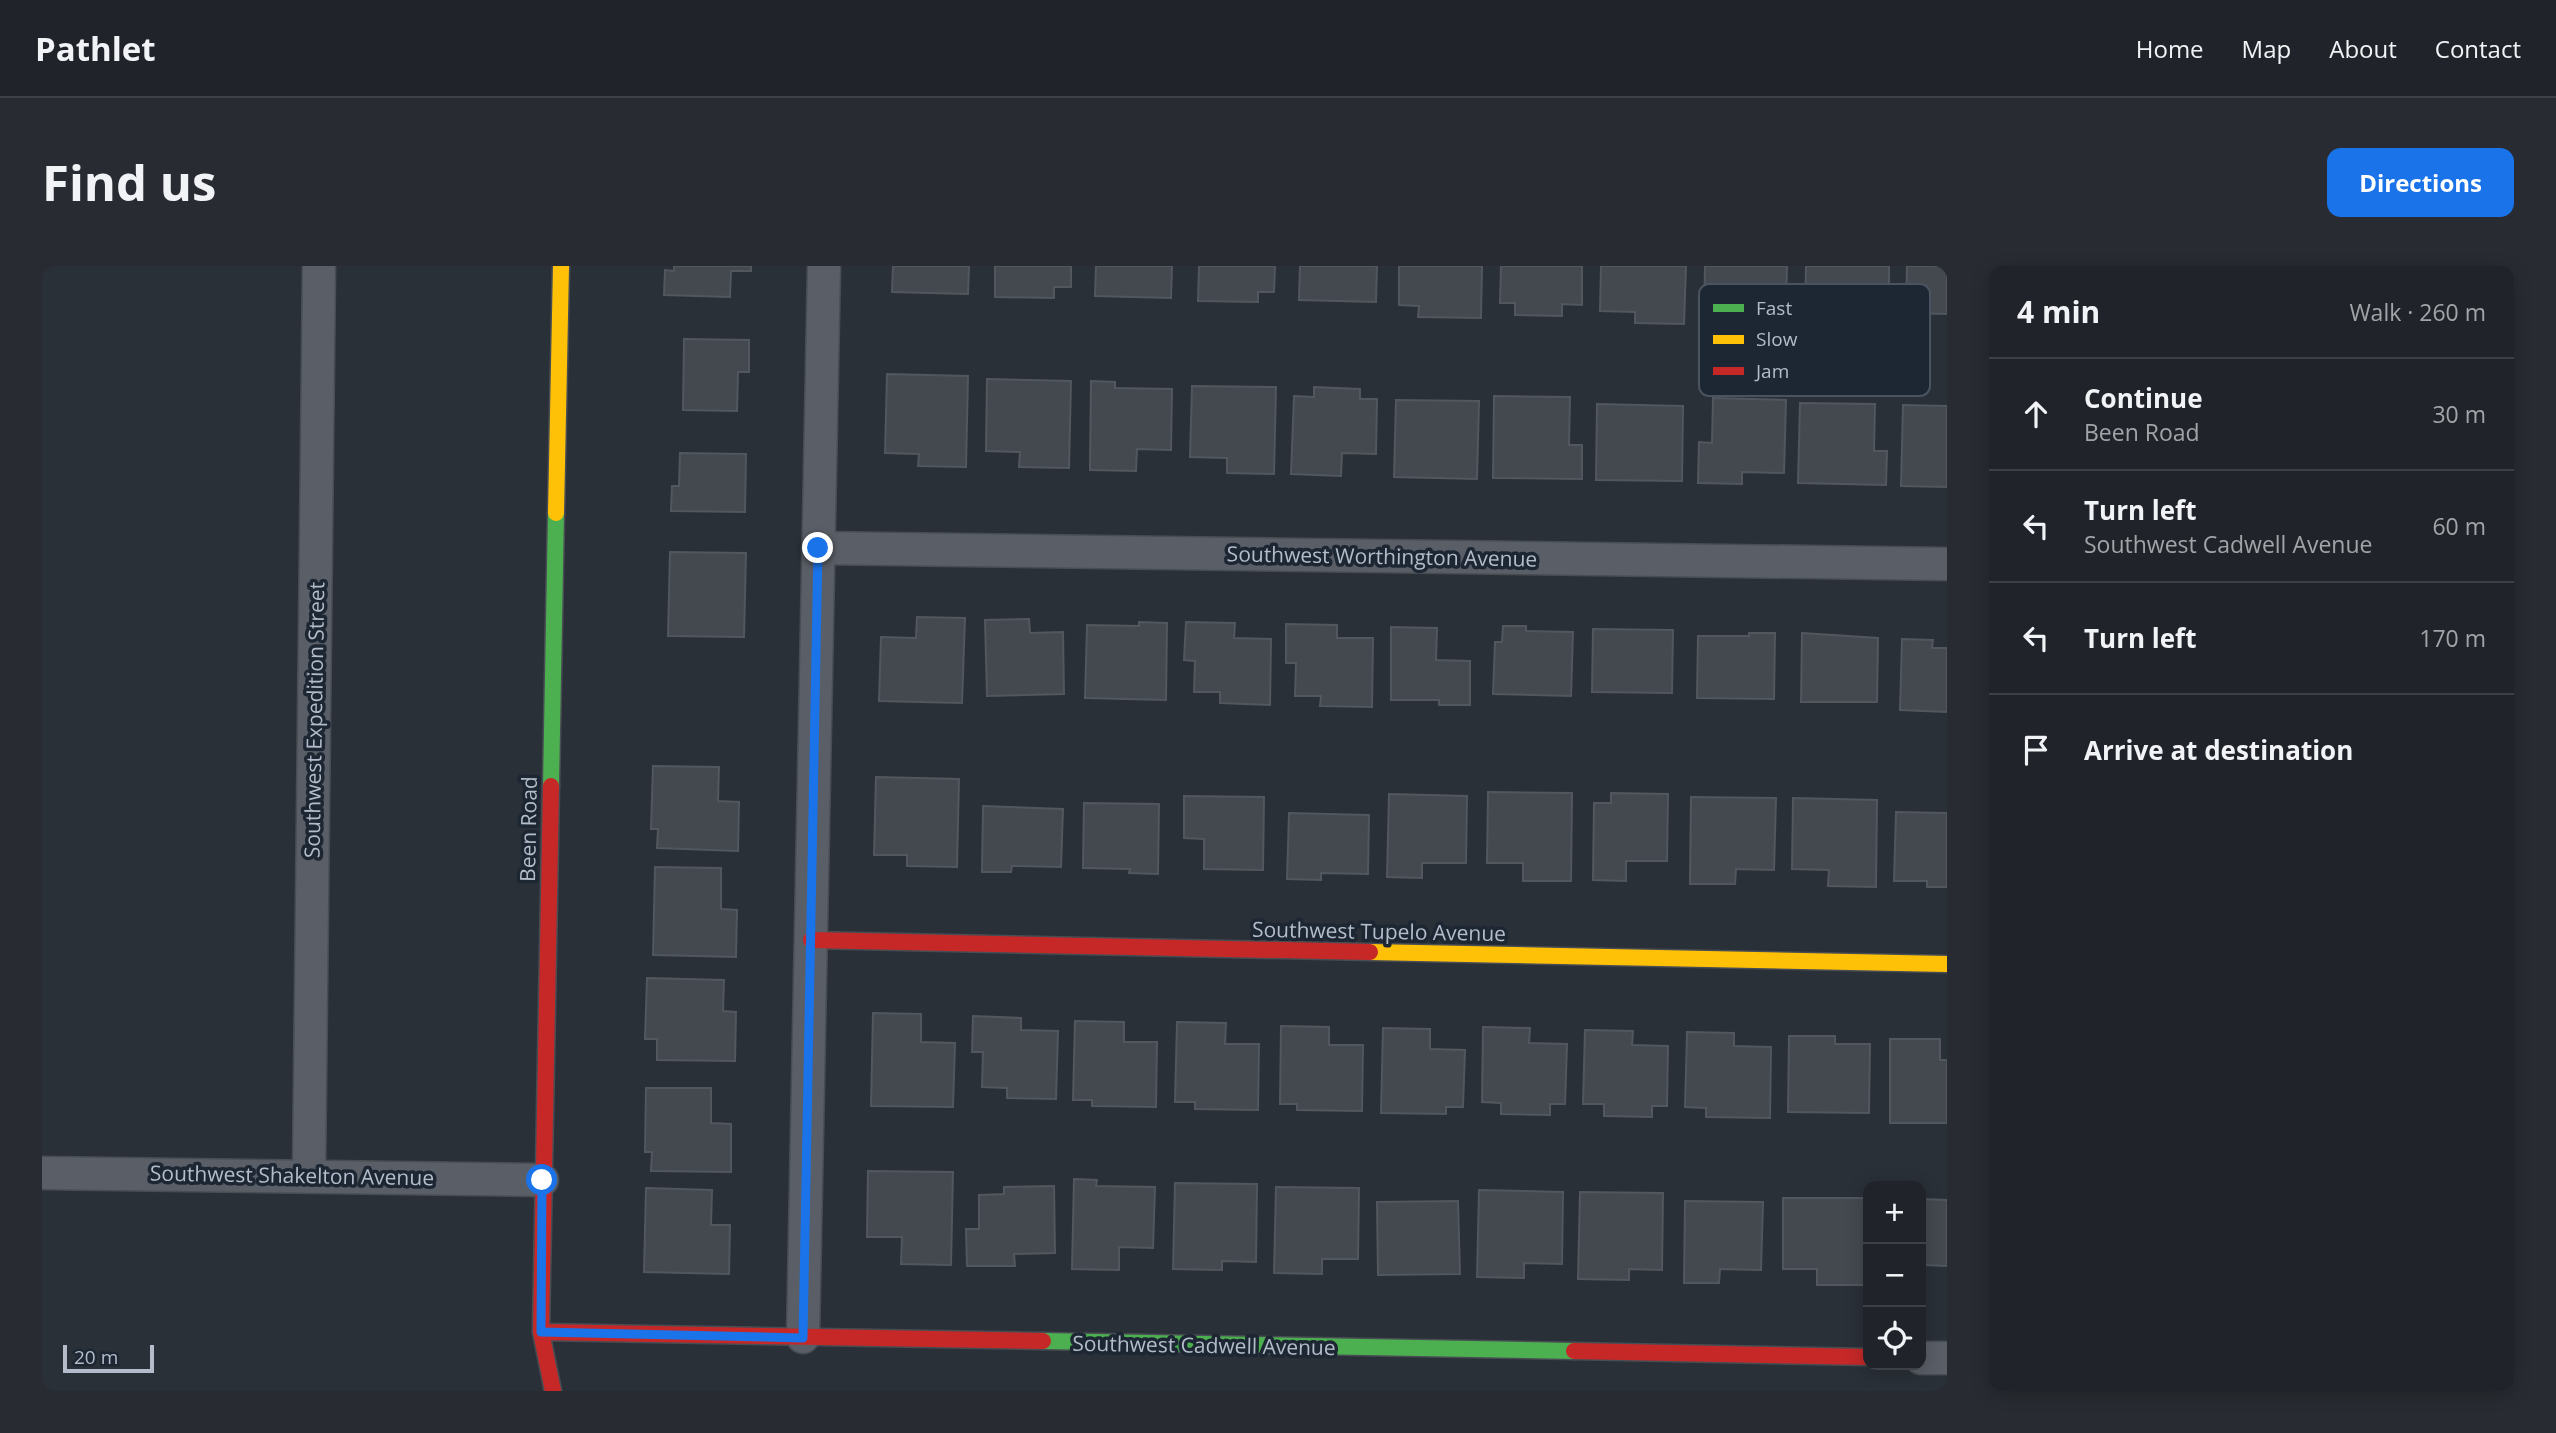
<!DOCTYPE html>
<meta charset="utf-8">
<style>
body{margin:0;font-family:"Open Sans",sans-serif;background:#282c32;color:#f1f3f6}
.controls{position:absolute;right:21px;bottom:21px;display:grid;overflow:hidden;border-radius:14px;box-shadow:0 4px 18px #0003}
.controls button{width:63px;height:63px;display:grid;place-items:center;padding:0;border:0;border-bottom:2px solid #3d4147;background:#20242a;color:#f1f3f6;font:35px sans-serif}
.scale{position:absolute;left:21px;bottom:18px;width:91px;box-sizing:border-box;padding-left:7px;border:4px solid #b4bcc9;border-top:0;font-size:19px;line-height:24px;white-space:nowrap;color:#b4bcc9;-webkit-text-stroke:5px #1d2633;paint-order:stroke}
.stop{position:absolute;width:21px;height:21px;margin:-16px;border:5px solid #1a73e8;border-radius:50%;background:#fff}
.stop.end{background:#1a73e8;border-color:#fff;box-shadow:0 2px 7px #0008}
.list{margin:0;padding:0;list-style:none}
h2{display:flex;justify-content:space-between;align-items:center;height:91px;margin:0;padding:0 28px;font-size:30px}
h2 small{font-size:23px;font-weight:400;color:#a2a4a8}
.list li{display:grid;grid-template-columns:46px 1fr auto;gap:21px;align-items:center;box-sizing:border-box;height:112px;padding:0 28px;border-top:2px solid #3d4147}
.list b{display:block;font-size:26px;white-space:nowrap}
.list p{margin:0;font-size:23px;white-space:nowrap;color:#a2a4a8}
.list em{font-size:23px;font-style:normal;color:#a2a4a8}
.icon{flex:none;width:38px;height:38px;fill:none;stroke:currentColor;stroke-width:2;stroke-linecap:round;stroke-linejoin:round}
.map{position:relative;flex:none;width:1905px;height:1125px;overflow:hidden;border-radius:14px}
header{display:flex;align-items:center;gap:42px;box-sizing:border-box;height:98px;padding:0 35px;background:#20242a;border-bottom:2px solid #3d4147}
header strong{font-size:33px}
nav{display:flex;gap:38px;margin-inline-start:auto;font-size:24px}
.intro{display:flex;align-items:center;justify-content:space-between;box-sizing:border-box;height:168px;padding:0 42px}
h1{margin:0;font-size:49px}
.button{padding:18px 32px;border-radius:14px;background:#1a73e8;color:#fff;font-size:24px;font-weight:700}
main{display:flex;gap:42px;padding:0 42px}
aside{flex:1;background:#20242a;border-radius:14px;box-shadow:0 4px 18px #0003}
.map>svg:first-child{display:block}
</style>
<header>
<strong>Pathlet</strong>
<nav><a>Home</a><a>Map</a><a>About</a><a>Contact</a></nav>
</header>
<div class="intro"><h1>Find us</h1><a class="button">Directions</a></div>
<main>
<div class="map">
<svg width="1905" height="1125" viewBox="0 0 1905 1125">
<rect width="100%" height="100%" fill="#2a3038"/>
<path fill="#444950" stroke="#52575f" stroke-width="2" d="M632 0H709V5H689L688 31 622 29 623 4 632 5Z
M851 0H927L926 28 850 26Z
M953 0H1029V21H1012V32L953 31Z
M1054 0H1130L1129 32 1053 30Z
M1157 0H1233L1232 26H1216V36L1156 35Z
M1258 0H1335L1334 36 1257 34Z
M1357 0H1440L1439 52 1376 51 1377 40 1357 39Z
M1459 0H1540V39L1520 38V50L1473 49V37H1458Z
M1559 0H1644L1642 58 1593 57V46L1558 45Z
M1663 0H1745L1744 47H1723V58L1662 57Z
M1764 0H1847V58L1783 57V51H1763Z
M1865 0H1905V48L1864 47Z
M642 73 707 74V106H696L695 145 641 144Z
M845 108 926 110 924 201 876 200 877 188 843 187Z
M945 113 1029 115 1027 202 977 201 978 186 944 185Z
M1049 115 1073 116V122L1130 123 1129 184 1095 183 1094 205 1048 204Z
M1150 120 1234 121 1232 208 1185 207V192L1148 191Z
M1272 121 1318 123V133H1335L1334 188 1300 187 1299 210 1249 208 1252 130 1272 131Z
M1452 130 1528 131 1527 179H1540V213L1451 212Z
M1671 132 1744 134 1742 207 1700 206V218L1656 217 1657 176 1670 177Z
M1354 134 1437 135 1435 213 1352 211Z
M1758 137 1833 138 1832 185H1845L1844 219 1756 217Z
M1555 138 1641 140 1640 215 1554 214Z
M1861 139 1905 140V221L1859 220Z
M638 187 704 188 703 246 629 245 630 220H637Z
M628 286 704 287 702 371 626 370Z
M875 351 923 352 920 437 837 435 839 371 874 372Z
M987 353 988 367 1021 366 1022 428 945 430 943 354Z
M1097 356 1125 357 1124 434 1043 432 1045 359 1097 360Z
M1144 356 1193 357 1192 372 1229 373 1228 439 1178 437V426H1152L1153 395 1142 394Z
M1244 358 1295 359V372H1331L1330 441 1278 440 1279 430H1253L1254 397H1244Z
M1461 360H1484V365L1531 366 1529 430 1451 428 1453 376H1460Z
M1349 361 1395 362 1394 394 1428 395V439H1397V434H1349Z
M1551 363 1631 364 1630 427 1550 426Z
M1707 367H1733L1732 433 1655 432 1656 370H1707Z
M1760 367 1836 372 1835 436H1759Z
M1860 373 1891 374 1890 382H1905V446L1858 444Z
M611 500 677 501 676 535 697 536 696 585 615 582 616 563H609Z
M834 511 917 513 915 601 865 600V589H832Z
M1446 526 1530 527 1529 615H1481V597H1445Z
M1569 527 1626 528 1625 595H1584V615L1551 614 1552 537H1569Z
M1347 528 1425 530 1424 597H1380V612L1345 611Z
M1142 530 1222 531 1221 604 1162 603V573L1142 572Z
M1649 531 1734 532 1732 604 1694 603 1693 618H1648Z
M1751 532 1835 534 1834 621 1786 620 1787 604 1750 603Z
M1042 537 1117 538 1116 608 1087 607 1088 603 1041 602Z
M941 540 1021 543 1019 601 970 600 969 606H940Z
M1854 546 1905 547V621H1885V615H1852Z
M1247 547 1327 549 1326 608 1279 607V614L1245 613Z
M613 601 679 602V643L695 644 694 691 611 689Z
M605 712 682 714 681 745 694 746 693 795 615 794V773H603Z
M831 747 879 748V776L913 777 911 841 829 840Z
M931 750 979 752V764L1016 765 1014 833 965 832V822L940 821 941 786H930Z
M1033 755 1082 756V776H1115L1114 841 1050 840V834H1031Z
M1135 756 1184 757 1183 778H1217L1216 844 1153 843V836H1133Z
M1239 760 1287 761V779H1321L1320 845 1255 844V838H1238Z
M1441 761 1488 762 1487 777 1525 778 1523 838H1508V849L1459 848V837L1440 836Z
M1341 762 1388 763V783L1423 784 1421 841H1404V848L1339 847Z
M1543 764 1591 765 1590 779 1626 780 1625 840H1610V851L1562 850V838H1541Z
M1645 766 1692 767V780L1729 781 1728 852 1664 851V842L1643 841Z
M1747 770H1793V778H1828L1827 847 1746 846Z
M1848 773H1898V794H1905V857H1848Z
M604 822H669V857L689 858V906L609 905 610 886H603Z
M826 905 911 906 909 999 859 998 860 971H825Z
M1032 913 1055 914 1054 920 1113 921 1111 982 1077 981V1004L1030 1003Z
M1133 917 1215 918 1214 996 1180 995V1004L1131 1003Z
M1012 920 1013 987 972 988 973 1000H925L924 963H937V929L962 928V921Z
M1234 921 1317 922 1316 993H1280V1008L1232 1007Z
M604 922 670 924 669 959H688L687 1008 602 1006Z
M1437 924 1521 926 1520 998 1482 997V1012L1435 1011Z
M1538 926 1621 927 1620 1004 1587 1003V1014L1536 1013Z
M1741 932H1825V1019H1775V1003H1741Z
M1879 933 1905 934V1000L1881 999V1020Z
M1416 935 1418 1008 1336 1009 1335 936Z
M1643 935 1721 936 1719 1004 1678 1003 1677 1017H1642Z"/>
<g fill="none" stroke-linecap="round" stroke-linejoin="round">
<g stroke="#484c53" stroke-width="35">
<path id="street" d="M776 282 1905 298
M0 907 500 914
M267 908 277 0
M761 1071 782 0
M1879 1092H1905"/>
</g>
<g stroke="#484c53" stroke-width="19">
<path id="fast" d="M509 520 514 247
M1001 1075 1532 1085"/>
</g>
<g stroke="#484c53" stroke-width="19">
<path id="slow" d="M514 247 519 0
M1328 686 1905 698"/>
</g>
<g stroke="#484c53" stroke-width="19">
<path id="jam" d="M509 520 499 1066 511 1125
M769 674 1328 686
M499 1066 1001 1075
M1532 1085 1826 1091"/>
</g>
<use href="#street" stroke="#5a5e66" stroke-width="32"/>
<use href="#fast" stroke="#4caf50" stroke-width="16"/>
<use href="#slow" stroke="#ffc107" stroke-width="16"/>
<use href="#jam" stroke="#c62828" stroke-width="16"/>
</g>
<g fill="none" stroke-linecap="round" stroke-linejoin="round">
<path stroke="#1a73e8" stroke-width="9" d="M500 914 499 1066 761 1072 776 282"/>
</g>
<g text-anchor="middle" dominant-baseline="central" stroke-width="7" stroke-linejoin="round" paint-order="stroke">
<g font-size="21" fill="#b4bcc9" stroke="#1d2633">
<text transform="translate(1340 290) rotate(1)">Southwest Worthington Avenue</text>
<text transform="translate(272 454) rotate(-89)">Southwest Expedition Street</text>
<text transform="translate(486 563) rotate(-89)">Been Road</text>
<text transform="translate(1337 665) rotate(1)">Southwest Tupelo Avenue</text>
<text transform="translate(250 909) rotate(1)">Southwest Shakelton Avenue</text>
<text transform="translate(1162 1079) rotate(1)">Southwest Cadwell Avenue</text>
</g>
</g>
<rect x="1657" y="18" width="231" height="112" rx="10" fill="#1d2633" stroke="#4a5360" stroke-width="2"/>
<rect x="1671" y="38" width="31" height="8" fill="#4caf50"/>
<rect x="1671" y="69" width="31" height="9" fill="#ffc107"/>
<rect x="1671" y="101" width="31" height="8" fill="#c62828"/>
<g font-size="19" fill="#b4bcc9">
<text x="1714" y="49">Fast</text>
<text x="1714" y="80">Slow</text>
<text x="1714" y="112">Jam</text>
</g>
</svg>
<div class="controls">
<button>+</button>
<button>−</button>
<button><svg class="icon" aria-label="locate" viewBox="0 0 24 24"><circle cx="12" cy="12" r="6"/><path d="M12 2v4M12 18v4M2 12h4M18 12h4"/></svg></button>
</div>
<div class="scale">20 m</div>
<div class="stop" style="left:500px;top:914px"></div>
<div class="stop end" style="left:776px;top:282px"></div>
</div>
<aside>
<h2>4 min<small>Walk · 260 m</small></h2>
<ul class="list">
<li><svg class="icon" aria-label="ahead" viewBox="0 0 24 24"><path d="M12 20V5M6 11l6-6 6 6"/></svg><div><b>Continue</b><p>Been Road</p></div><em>30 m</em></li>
<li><svg class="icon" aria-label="left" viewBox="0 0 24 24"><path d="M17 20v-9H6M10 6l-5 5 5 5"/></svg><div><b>Turn left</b><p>Southwest Cadwell Avenue</p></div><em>60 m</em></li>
<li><svg class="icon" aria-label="left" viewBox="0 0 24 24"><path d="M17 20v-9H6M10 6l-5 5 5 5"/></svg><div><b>Turn left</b></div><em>170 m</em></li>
<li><svg class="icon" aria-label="arrive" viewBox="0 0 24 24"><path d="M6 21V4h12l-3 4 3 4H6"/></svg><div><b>Arrive at destination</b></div></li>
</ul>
</aside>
</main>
